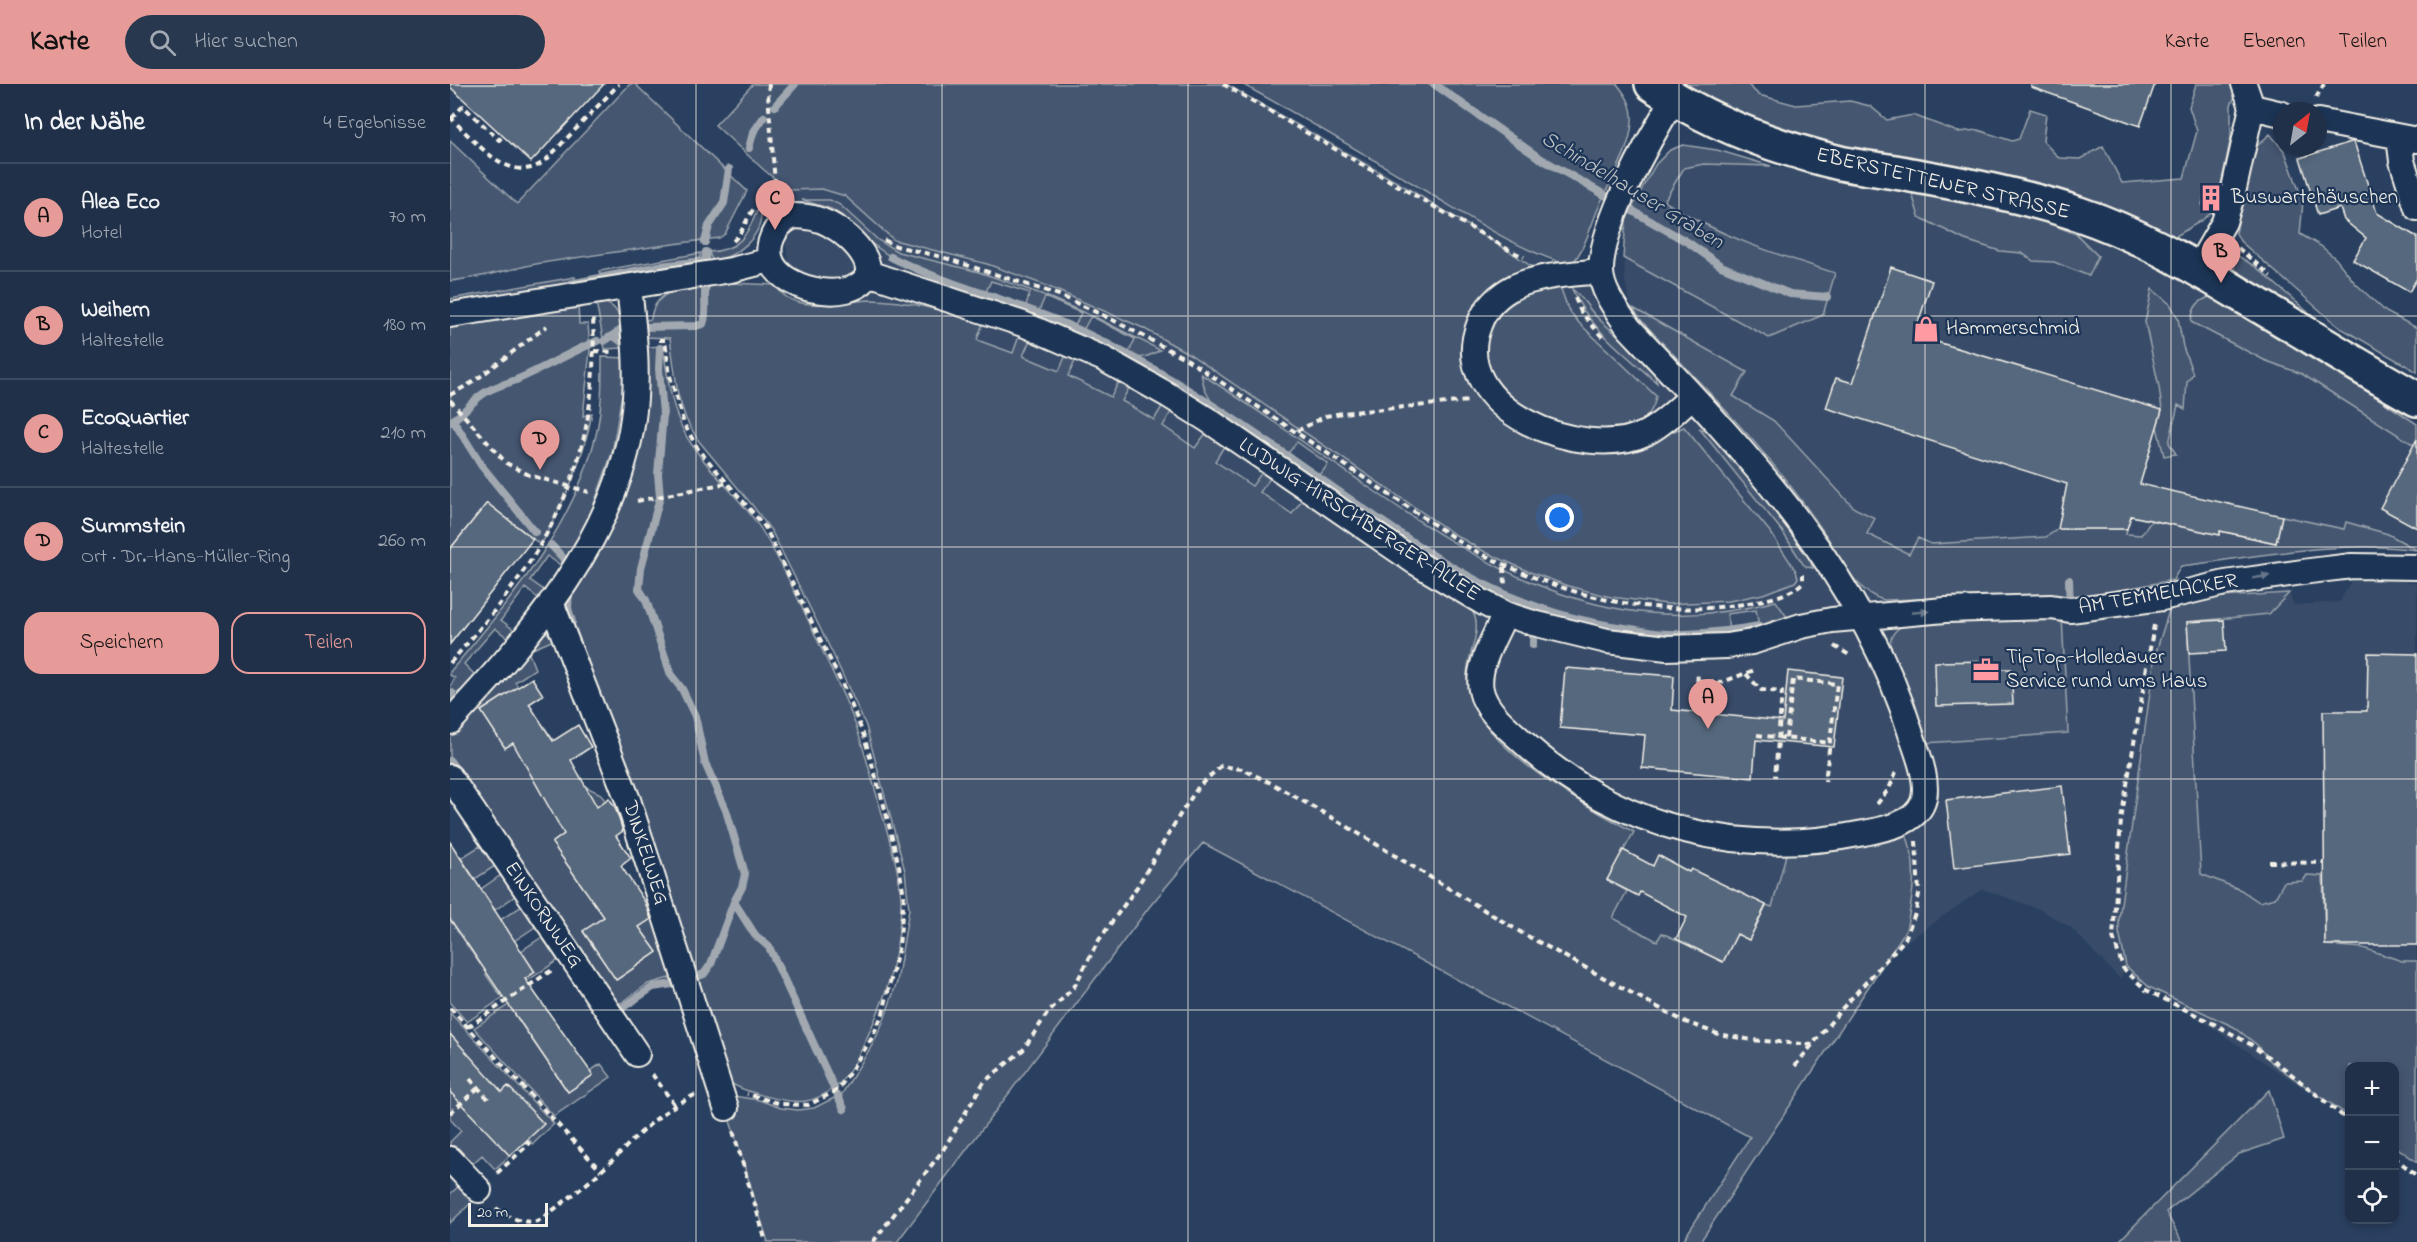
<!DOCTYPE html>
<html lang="de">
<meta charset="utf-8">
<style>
body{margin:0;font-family:"Indie Flower",sans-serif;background:#28384f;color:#f1f3f6}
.controls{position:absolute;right:18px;bottom:18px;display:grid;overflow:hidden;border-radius:12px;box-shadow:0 3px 9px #0003}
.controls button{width:54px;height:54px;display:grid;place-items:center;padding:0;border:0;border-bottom:2px solid #3d4b60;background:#203048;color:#f1f3f6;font:30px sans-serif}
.compass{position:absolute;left:1823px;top:18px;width:54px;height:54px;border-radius:50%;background:#203048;box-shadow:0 3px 9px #0003;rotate:31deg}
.scale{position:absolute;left:18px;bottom:15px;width:80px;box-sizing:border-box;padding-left:6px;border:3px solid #f4f1e8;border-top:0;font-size:16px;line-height:21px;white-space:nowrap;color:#f4f1e8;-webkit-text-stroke:4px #1d3557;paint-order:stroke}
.you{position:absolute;left:1110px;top:434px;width:21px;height:21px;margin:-15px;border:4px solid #fff;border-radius:50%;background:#1a73e8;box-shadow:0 0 0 9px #1a73e833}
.badge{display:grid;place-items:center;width:39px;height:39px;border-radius:50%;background:#e69b98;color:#111;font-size:20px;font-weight:700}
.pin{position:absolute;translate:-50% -50px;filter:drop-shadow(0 2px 3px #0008)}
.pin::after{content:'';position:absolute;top:32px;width:21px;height:18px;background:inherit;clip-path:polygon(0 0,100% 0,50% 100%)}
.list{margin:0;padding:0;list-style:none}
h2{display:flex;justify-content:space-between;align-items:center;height:78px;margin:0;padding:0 24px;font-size:26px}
h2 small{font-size:20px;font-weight:400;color:#a2a9b4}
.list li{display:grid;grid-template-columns:39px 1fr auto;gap:18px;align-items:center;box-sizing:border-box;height:108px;padding:0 24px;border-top:2px solid #3d4b60}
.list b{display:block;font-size:22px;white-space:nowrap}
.list p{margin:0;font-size:20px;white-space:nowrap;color:#a2a9b4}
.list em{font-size:20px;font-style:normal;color:#a2a9b4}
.actions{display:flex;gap:12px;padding:18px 24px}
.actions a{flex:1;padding:14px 0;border:2px solid #e69b98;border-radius:18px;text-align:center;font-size:21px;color:#e69b98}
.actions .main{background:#e69b98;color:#111}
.icon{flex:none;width:33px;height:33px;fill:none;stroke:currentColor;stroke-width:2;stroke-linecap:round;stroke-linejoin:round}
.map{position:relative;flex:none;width:1967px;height:1158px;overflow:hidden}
header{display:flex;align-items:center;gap:36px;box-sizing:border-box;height:84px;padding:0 30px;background:#e69b98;color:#111}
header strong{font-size:28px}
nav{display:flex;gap:33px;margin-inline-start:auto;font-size:21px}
.search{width:420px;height:54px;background:#28384f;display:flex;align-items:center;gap:15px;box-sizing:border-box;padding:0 21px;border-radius:33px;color:#a2a9b4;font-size:22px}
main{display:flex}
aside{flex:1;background:#203048}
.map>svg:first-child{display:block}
</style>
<header>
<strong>Karte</strong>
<div class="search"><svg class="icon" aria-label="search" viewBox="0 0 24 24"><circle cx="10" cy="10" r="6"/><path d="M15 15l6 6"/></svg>Hier suchen</div>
<nav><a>Karte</a><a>Ebenen</a><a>Teilen</a></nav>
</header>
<main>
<aside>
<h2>In der Nähe<small>4 Ergebnisse</small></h2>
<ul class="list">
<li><span class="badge">A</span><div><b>Alea Eco</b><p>Hotel</p></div><em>70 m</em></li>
<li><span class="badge">B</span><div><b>Weihern</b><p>Haltestelle</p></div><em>180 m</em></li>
<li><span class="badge">C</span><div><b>EcoQuartier</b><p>Haltestelle</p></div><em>210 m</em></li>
<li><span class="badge">D</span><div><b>Summstein</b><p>Ort · Dr.-Hans-Müller-Ring</p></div><em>260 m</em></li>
</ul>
<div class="actions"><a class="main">Speichern</a><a>Teilen</a></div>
</aside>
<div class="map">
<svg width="1967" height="1158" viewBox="0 0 1967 1158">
<rect width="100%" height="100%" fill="#2a4060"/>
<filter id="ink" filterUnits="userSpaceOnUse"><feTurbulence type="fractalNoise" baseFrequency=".0167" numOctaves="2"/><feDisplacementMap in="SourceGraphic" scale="12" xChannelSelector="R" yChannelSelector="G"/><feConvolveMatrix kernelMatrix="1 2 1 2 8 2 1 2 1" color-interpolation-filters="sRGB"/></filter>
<g filter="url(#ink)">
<path fill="#374c69" d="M682 0H776L1182 223 1175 198 1173 157 1187 116 1206 80 1220 66 1233 61 1267 66 1321 82 1525 119 1642 148 1677 164 1825 246 1967 340V466L1929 463 1857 466 1731 483 1723 496 1719 527 1703 574 1669 835 1676 882 1670 895 1620 843 1589 825 1532 805 1455 859 1423 892 1230 924 344 221 324 70Z
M1943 496 1967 499V1078L1945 1063 1944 982H1900L1899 1034 1679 889 1726 521 1838 506 1844 521 1890 518 1901 497Z"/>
<path fill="#445771" stroke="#9ca4ac" stroke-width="1.5" d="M180 0H185L297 107 275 150 269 154C208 162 147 170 86 180 57 186 29 194 0 197V57L67 120Z
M303 0H776L957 104 1059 167 1085 185 1026 223 1044 327 1191 360 1234 343 1321 449 1346 487 1348 494 1345 498 1313 510 1279 517 1217 520 1161 513 1118 502 1080 488 1035 468 1004 450 741 271 693 244 592 200 537 180 444 156 395 112 372 105 339 106 314 86 265 41Z
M792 0H1167C1177 12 1183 22 1182 38 1180 69 1159 97 1148 125 1141 141 1136 162 1125 176 1123 179 1121 180 1118 181 1067 165 1022 135 977 108 916 71 854 34 792 0Z
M1229 0H1297L1309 11 1346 21 1400 17 1420 22 1437 36 1463 31 1508 48 1528 46 1562 57 1569 55 1580 25 1596 30 1593 57 1609 74 1630 75 1653 62 1672 99 1734 94 1747 47 1739 23 1746 0H1780L1788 6 1781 21V53L1770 106 1756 103 1752 121 1767 124 1751 137 1723 154 1323 47Z
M1820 50 1835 68 1853 117 1850 150 1871 162 1886 175 1905 199 1936 228 1967 244V288L1889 243 1790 157 1786 149 1796 96 1807 62Z
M1233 61 1267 66 1321 82 1254 80 1234 84 1214 117C1268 152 1325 170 1385 189L1373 231 1319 254 1173 174 1176 136 1194 101 1206 80 1220 66Z
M1461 106 1573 129 1626 150 1648 172 1639 192 1604 178 1583 177 1572 169 1550 167 1515 156 1469 133Z
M352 116H380L390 121 428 156 448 168 529 188 591 210 649 235 710 266C700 272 689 277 678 270L685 255 641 232 632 248 624 244 631 229 595 213 588 229 575 224 580 209 541 197 534 212 441 173 415 155 391 131 381 125Z
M311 126C313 153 287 174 262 176L259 168C289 166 297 152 307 127Z
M1780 167 1806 183 1876 244 1785 186Z
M251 169 248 178 210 182 151 194 149 187Z
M125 193V199L0 223V215Z
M280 199 326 201C330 210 338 215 347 218 370 224 397 217 420 216 459 216 497 228 533 239L527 256 563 269 569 252 580 256 573 272 609 287 616 271 626 275 618 292 661 313 669 297 680 302 672 317 704 336 713 321 722 326 713 342 745 364 756 349 775 361 765 377 802 402 813 387 821 393 810 408 842 430 853 414 1021 525C1035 545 1017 569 1017 591 1015 658 1133 720 1184 748L1157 796 1177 807 1163 834 1207 857 1212 849 1273 878 1287 850 1299 856 1316 821 1322 823 1337 767C1384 770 1410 765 1455 748 1469 779 1463 813 1456 846L1250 1158H1232L1300 1053 753 759 700 822 447 1158H318L276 1024 284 1012 309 1016 331 1024 348 1026 364 1024 392 1010 424 958 434 936 447 898 459 825 455 787 416 642 382 568 322 448 303 422 248 356 236 335 228 311 220 254 193 253 192 237 201 235C204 199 253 200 280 199Z
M1110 202 1118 225 1129 239 1206 312C1197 377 1059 336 1040 288 1036 277 1036 268 1037 257 1039 215 1076 209 1110 202Z
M1122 205C1134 214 1135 220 1144 230 1163 252 1201 268 1207 299 1177 271 1138 244 1122 205Z
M1702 205 1720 220 1728 234 1733 263 1743 290 1737 298 1735 325 1728 321 1719 359 1726 370 1714 372 1707 343 1712 326 1709 303 1695 238Z
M1764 211 1882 284 1967 340V363L1852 290 1814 276 1741 238C1743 221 1748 217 1764 211Z
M146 218C173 217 172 244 173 264L155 265Z
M128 221 129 240H138L140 266 133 332 142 329C133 377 114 418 91 461L37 419 0 465V244Z
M1183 224 1297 288 1283 312 1324 337 1404 424 1425 434 1417 450 1459 470 1468 454 1481 460 1596 453 1608 445H1677L1676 450 1691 451 1702 436 1770 450V447L1826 459 1832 432 1894 445 1896 438 1938 450 1967 466C1889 456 1809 472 1731 482L1723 496 1616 516 1606 511 1434 516C1406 510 1390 472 1375 450 1323 371 1254 304 1190 235Z
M213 262C218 297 222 335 244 364 267 396 298 421 317 455 338 491 355 530 373 568 385 594 398 619 407 645 416 672 423 699 431 726 439 755 450 787 451 817 451 858 440 903 423 940 414 960 403 989 385 1003 376 1010 367 1015 356 1017 340 1020 286 1007 276 995L248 894 181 692 118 524 120 511 196 309 197 263Z
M152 273 178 274 162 369 139 434 112 482 97 472 80 496 95 507 89 515 75 504 51 536 64 546 59 555 45 544 14 580 26 592 12 607 2 609 0 603 5 594 0 591V588C59 517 124 443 146 351 152 325 152 300 152 273Z
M751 290C807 325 862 364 917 402 1044 490 1166 561 1326 517L1337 533 1324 539 1309 542 1306 526 1277 530 1279 547C1258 548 1236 552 1216 550 1148 545 1080 527 1020 494 967 465 918 428 868 394L878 380 847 358 836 372 765 324 755 306Z
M1249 344 1267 353 1314 409 1357 470 1363 484 1357 483 1353 480 1332 447Z
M1839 509 1819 530 1737 538 1751 790 1791 806 1809 818 1825 814 1834 798 1853 797 1857 791 1873 792 1875 861 1913 864 1952 877H1967V1078L1945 1062 1944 982H1900L1899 1032 1822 979 1806 960 1784 943 1699 903 1676 882 1669 848V835L1705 571 1719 527 1737 515Z
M1612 534 1618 649 1476 659 1440 565C1439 554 1444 545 1455 541Z
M96 548 104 556 78 567 85 585 65 598 71 608 54 612 31 627 92 640 136 703 151 710 155 717 135 732 136 734 102 759 135 806 170 782 184 802 151 825 155 832 133 848 167 896 207 868 189 843 205 832 223 893 198 900 171 919 161 917 0 677V644L92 549Z
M30 762 45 782 25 795 11 774Z
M51 791 65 812 45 826 31 805Z
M72 822 85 843 64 857 50 836Z
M0 835 9 849 17 844 23 854 16 860 30 880 37 875 44 885 36 891 50 911 85 888 71 867 92 853 108 876 17 938 0 919Z
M82 905 88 915 65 931 118 1008 143 991 140 987 151 980 161 993 104 1032 24 944Z
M0 929 104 1040 83 1060 78 1055 45 1085 32 1071 17 1085 0 1067V1058L11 1047 0 1035Z
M1819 1006 1834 1055 1789 1070 1716 1128 1732 1158H1668Z
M9 1102 23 1117 0 1139V1110Z"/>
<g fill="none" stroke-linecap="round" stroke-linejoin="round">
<path stroke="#a1a8b0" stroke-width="8" d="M984 0 1088 73 1239 159 1271 182 1340 210 1377 213
M325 22 345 0
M299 64 303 49 314 33
M255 158 259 142 274 119 279 85
M441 173C484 195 531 208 577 225 611 237 646 253 678 271 758 314 831 368 905 419 995 481 1063 529 1175 544 1189 546 1203 550 1218 550 1248 551 1280 547 1309 542
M120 200 210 182 255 177 256 168
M193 243 246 242 253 240C258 227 253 213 256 200
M164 252 181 265
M154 257 173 245
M210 264 209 285 213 330 208 390 210 413 191 484 189 505 196 516 221 591 232 605 245 632 255 679 276 726 295 790 292 803 284 818 305 851 319 863 384 1004
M3 336 31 381 85 448
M0 338C14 330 22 316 36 308 46 302 56 300 66 296 94 284 119 269 147 257
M101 461 115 476 116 487
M1619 496 1620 525
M116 547 122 538 118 524 119 506
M1083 561V540
M0 612 2 609
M0 677 9 690
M161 922 172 924 203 903 229 899 254 890 261 880 284 818
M388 1012 394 1025"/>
</g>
<path fill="#56677d" stroke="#f4f1e8" stroke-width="1.5" d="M0 0H154L81 78 0 3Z
M1581 0H1705L1690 42 1581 3Z
M1901 58H1904L1927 129 1967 153V194L1959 208 1903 176 1916 154 1894 136 1890 124 1868 131 1850 74Z
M1441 183 1482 197 1464 251 1712 326 1690 400 1832 432 1826 459 1770 447V451L1681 432 1677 445H1608L1617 400 1376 324 1386 294 1403 299Z
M1967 355V444L1930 424Z
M37 419 83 455 0 560V465Z
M1774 536 1776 567 1739 569 1737 538Z
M1918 569 1967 570V861H1875L1873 627H1917Z
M1542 577V585H1561L1563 620 1486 622 1485 578Z
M1115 584 1224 592 1222 626 1333 637 1338 587 1392 593 1384 663 1306 656 1303 694 1192 684 1195 651 1110 644Z
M82 594 93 611 79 620 103 657 128 641 141 663 121 676 147 723 159 714 165 723 173 747 166 752 181 774 171 782 195 818 201 835 189 843 207 868 166 896 133 847 154 833 102 759 114 750 63 659 55 664 31 627Z
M1612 702 1620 770 1504 784 1496 716Z
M0 758 85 888 75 895 143 991 118 1008 0 835Z
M1173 766 1203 782 1208 771 1239 788 1241 785 1316 821 1299 856 1287 850 1273 878 1226 855 1237 833 1190 808 1188 812 1157 796Z
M0 950 52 1008 58 1002 94 1040 60 1072 0 1008Z"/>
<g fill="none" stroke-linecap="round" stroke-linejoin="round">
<g stroke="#f4f1e8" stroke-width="28">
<path id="street" d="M1802 23 1832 30
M1868 37 1967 56
M1949 53 1952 77 1967 124
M344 132C356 132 368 134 379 140 404 153 443 194 396 206 365 214 306 193 322 154 326 143 333 136 344 132Z
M1747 185 1774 138 1783 109 1802 23 1794 0
M1151 187C1124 190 1091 191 1066 202 1049 210 1035 224 1029 241 996 325 1133 379 1196 349 1213 340 1228 325 1242 312
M418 189 573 240 654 275 718 311 758 336 965 478 1032 518 1055 530 1083 539 1157 557 1217 564 1277 562 1302 558 1351 542 1382 536 1495 526 1601 523 1620 526 1712 514 1775 499 1860 487 1902 482 1967 483
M0 231 281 186 320 176
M101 518 178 716 276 1024
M1055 530C1046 551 1026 582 1031 606 1035 627 1059 645 1074 659 1169 745 1290 774 1414 749 1434 745 1465 740 1473 718 1480 698 1467 668 1461 650 1412 488 1292 364 1179 244 1168 228 1151 207 1151 187 1151 140 1199 55 1224 15
M0 638C79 553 167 454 183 334 189 290 184 247 179 203
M0 693 187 970
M0 1075 29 1106"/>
</g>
<g stroke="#f4f1e8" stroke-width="38">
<path id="secondary" d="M1202 0C1258 38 1324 63 1390 79 1413 84 1438 86 1461 91 1518 101 1574 112 1629 130 1686 149 1740 180 1791 211 1850 245 1907 282 1967 315"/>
</g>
<path stroke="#f4f1e8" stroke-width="4" stroke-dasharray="6 4.5" stroke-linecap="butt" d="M319 0 318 10 326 112
M773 0 1059 166 1074 173
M1866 14 1874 0
M0 33C25 57 63 107 98 74L169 0
M2 34 13 22 49 56 53 52
M434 156 446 162 492 173 609 211 661 235 738 276 1016 462C1105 508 1192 536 1294 520 1313 516 1339 513 1353 498V490
M283 157C297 146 296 124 315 118
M1788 164 1821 192
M1125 214 1131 228 1153 254
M209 256H215L220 292 234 340 248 365 315 443 397 610 414 652 435 725 449 782 454 812 449 862 433 929 422 954 388 1006 358 1021 331 1020 297 1010
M144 267 161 268
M0 311 23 298 97 242
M0 316 56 379 79 391 139 408
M847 347 876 332 892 329 1018 317
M187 417 277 399
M1054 483 1055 502
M1704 541 1671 736 1663 853 1673 884 1696 906 1768 942 1800 960 1835 985 1900 1038
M1384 562 1401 572
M0 579C97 470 150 385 143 234
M1296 590 1311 606 1332 608 1325 693
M1247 596 1270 599 1307 585
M1245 629 1248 588
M1307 651 1380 659
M1336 654 1343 595 1387 600 1375 698
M1427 720 1439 705 1446 688
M1819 778 1874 779
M0 924 151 1087
M18 943 102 886
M1345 982 1389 928 1455 855 1466 827 1469 810 1466 757
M202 990 224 1020
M20 995 41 1018
M0 1029 28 1004
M283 1047 316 1158
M1944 1073 1967 1092
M47 1089 79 1060 76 1057
M46 1124C58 1133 72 1140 88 1137 109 1122 130 1106 150 1088 183 1058 204 1029 247 1010
M423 1158 493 1066 534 998 573 966 597 930 624 903 649 856 687 803 731 729 749 702 771 682 792 685 821 699 893 740 1072 849 1233 937 1268 950 1302 956 1364 961"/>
<use href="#street" stroke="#1d3557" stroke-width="24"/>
<use href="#secondary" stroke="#1d3557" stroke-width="33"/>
</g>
<defs><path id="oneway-solid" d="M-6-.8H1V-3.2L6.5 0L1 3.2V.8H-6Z" transform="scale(1.5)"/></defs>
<g fill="#68778a">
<use href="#oneway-solid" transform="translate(1811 493) rotate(-9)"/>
<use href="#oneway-solid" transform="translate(1470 528) rotate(-5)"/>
</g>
</g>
<path fill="none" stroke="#f4f1e8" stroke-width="1.5" stroke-opacity="0.55" d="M246 0V1158M492 0V1158M738 0V1158M984 0V1158M1229 0V1158M1475 0V1158M1721 0V1158M0 232H1967M0 463H1967M0 695H1967M0 926H1967"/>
<defs>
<g id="building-bare" transform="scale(2.07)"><path d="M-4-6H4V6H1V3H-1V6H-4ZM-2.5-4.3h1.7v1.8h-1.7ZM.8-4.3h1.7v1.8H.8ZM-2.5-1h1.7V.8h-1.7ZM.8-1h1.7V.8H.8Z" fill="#ff9aa2" stroke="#1d3557" stroke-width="2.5" paint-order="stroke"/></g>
<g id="shop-bare" transform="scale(2.07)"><path d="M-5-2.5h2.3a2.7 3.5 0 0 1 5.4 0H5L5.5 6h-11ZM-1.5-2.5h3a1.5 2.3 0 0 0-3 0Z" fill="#ff9aa2" stroke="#1d3557" stroke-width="2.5" paint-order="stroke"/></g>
<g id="office-bare" transform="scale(2.07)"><path d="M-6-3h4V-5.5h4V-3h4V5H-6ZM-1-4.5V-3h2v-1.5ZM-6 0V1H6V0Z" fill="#ff9aa2" stroke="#1d3557" stroke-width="2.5" paint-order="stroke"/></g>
</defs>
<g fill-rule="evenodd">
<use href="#building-bare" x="1761" y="114"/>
<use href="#shop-bare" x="1476" y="245"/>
<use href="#office-bare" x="1536" y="586"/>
</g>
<g text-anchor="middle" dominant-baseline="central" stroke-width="4.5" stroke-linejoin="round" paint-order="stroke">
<g font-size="21" fill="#f4f1e8" stroke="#1d3557">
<text transform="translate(1493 100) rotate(13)">EBERSTETTENER STRASSE</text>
<text transform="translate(909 436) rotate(33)">LUDWIG-HIRSCHBERGER-ALLEE</text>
<text transform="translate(1708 511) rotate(-10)">AM TEMMELACKER</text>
<text transform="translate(195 769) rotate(72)">DINKELWEG</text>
<text transform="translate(93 831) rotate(56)">EINKORNWEG</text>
</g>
<g font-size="21" fill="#f4f1e8" stroke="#1d3557" text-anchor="start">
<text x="1781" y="114">Buswartehäuschen</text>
<text x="1496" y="245">Hammerschmid</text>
<text x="1556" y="574">TipTop-Holledauer<tspan x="1556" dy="24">Service rund ums Haus</tspan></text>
</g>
<g font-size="22" font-style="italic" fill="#bdc1c2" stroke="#1d3557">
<text transform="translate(1182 107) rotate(31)">Schindelhauser Graben</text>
</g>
</g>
</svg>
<div class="controls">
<button>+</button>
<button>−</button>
<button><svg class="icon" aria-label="locate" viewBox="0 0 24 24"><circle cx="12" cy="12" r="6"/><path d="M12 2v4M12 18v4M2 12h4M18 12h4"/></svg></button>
</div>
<svg class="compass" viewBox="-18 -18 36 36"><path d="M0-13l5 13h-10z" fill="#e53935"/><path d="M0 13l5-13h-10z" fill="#a2a9b4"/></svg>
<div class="scale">20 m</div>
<div class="you"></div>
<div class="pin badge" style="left:1258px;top:645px">A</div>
<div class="pin badge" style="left:1771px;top:199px">B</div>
<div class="pin badge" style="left:325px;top:146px">C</div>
<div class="pin badge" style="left:90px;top:386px">D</div>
</div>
</main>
